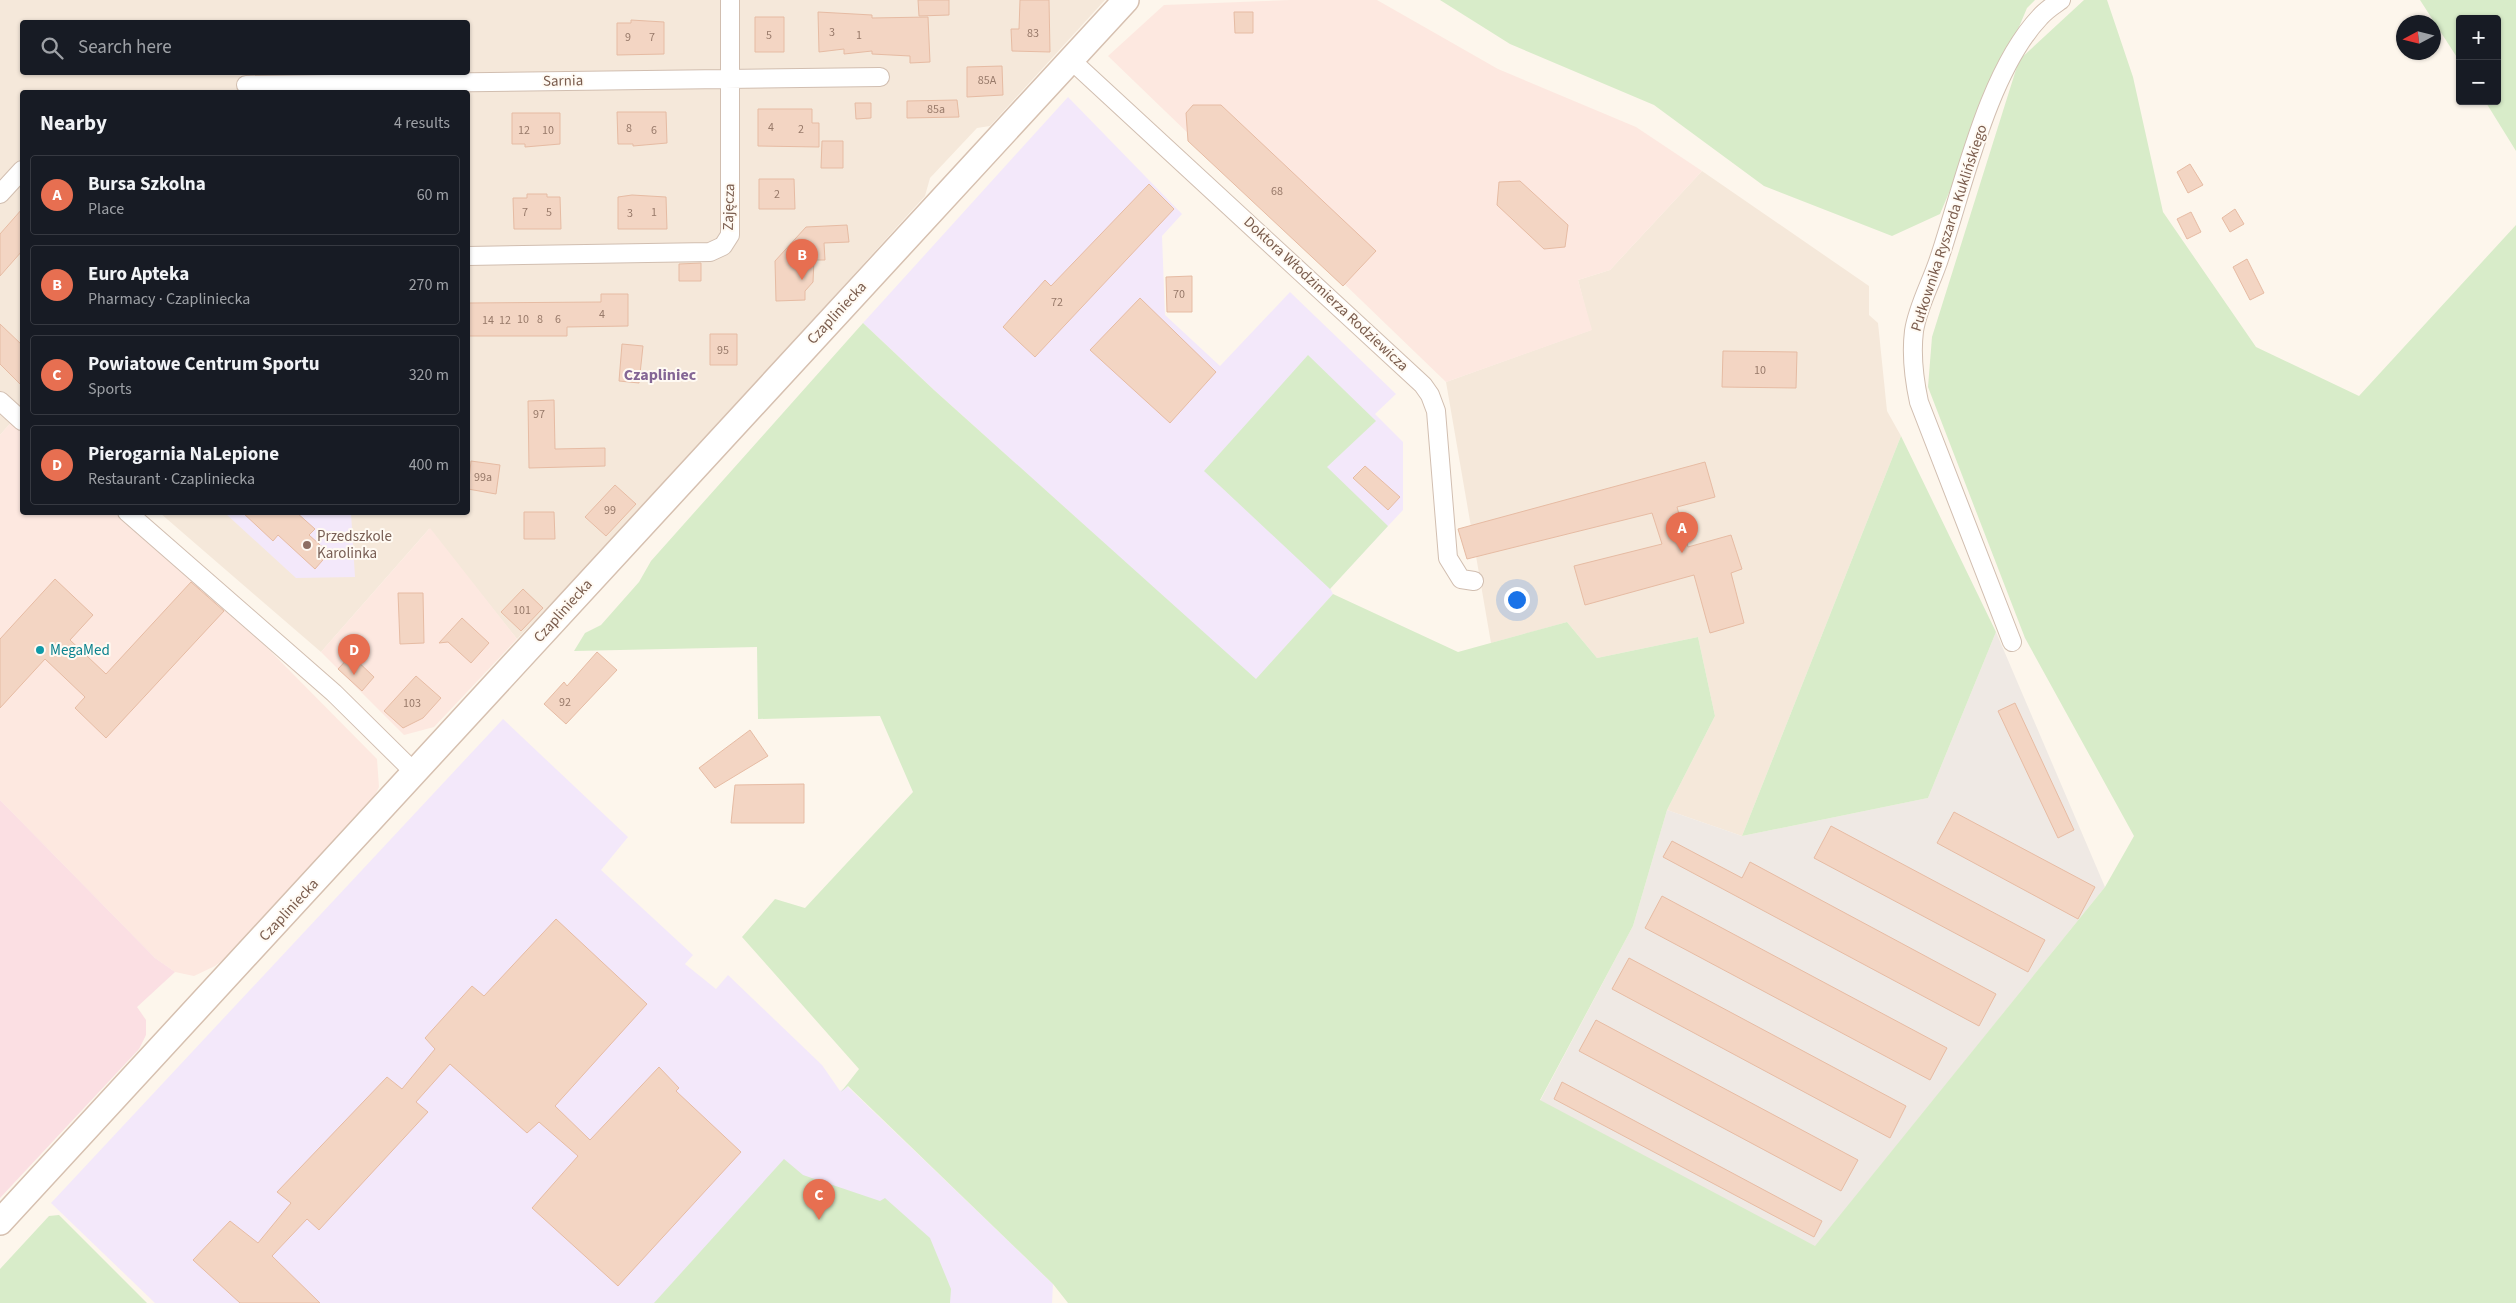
<!DOCTYPE html>
<meta charset="utf-8">
<style>
body{margin:0;font-family:"Source Sans 3",sans-serif;background:#242831;color:#f1f3f6}
.controls{position:absolute;right:15px;top:15px;display:grid;overflow:hidden;border-radius:5px;box-shadow:0 1px 4px #0004}
.controls button{width:45px;height:45px;display:grid;place-items:center;padding:0;border:0;border-bottom:1px solid #363941;background:#171b24;color:#f1f3f6;font:25px sans-serif}
.compass{position:absolute;left:2396px;top:15px;width:45px;height:45px;border-radius:50%;background:#171b24;box-shadow:0 1px 4px #0004;rotate:263deg}
.you{position:absolute;left:1516px;top:599px;width:18px;height:18px;margin:-12px;border:4px solid #fff;border-radius:50%;background:#1a73e8;box-shadow:0 0 0 8px #1a73e833}
.badge{display:grid;place-items:center;width:32px;height:32px;border-radius:50%;background:#e76f51;color:#fff;font-size:16px;font-weight:700}
.pin{position:absolute;translate:-50% -41px;filter:drop-shadow(0 1px 2px #0008)}
.pin::after{content:'';position:absolute;top:26px;width:18px;height:15px;background:inherit;clip-path:polygon(0 0,100% 0,50% 100%)}
.list{margin:0;padding:0;list-style:none}
h2{display:flex;justify-content:space-between;align-items:center;height:65px;margin:0;padding:0 20px;font-size:21px}
h2 small{font-size:16px;font-weight:400;color:#9ea1a6}
.list li{display:grid;grid-template-columns:32px 1fr auto;gap:15px;align-items:center;box-sizing:border-box;height:80px;margin:0 10px 10px;padding:0 10px;border:1px solid #363941;border-radius:5px}
.list b{display:block;font-size:19px;white-space:nowrap}
.list p{margin:0;font-size:16px;white-space:nowrap;color:#9ea1a6}
.list em{font-size:16px;font-style:normal;color:#9ea1a6}
.icon{flex:none;width:28px;height:28px;fill:none;stroke:currentColor;stroke-width:2;stroke-linecap:round;stroke-linejoin:round}
.map{position:relative;flex:none;width:2516px;height:1303px;overflow:hidden}
.search{position:absolute;background:#171b24;box-shadow:0 1px 4px #0004;left:20px;top:20px;width:450px;height:55px;display:flex;align-items:center;gap:12px;box-sizing:border-box;padding:0 18px;border-radius:5px;color:#9ea1a6;font-size:19px}
.panel{position:absolute;background:#171b24;box-shadow:0 1px 4px #0004;left:20px;top:90px;width:450px;height:425px;border-radius:5px}
.map>svg:first-child{display:block}
</style>
<div class="map">
<svg width="2516" height="1303" viewBox="0 0 2516 1303">
<rect width="100%" height="100%" fill="#fdf6ec"/>
<path fill="#f5e8da" fill-rule="evenodd" d="M0 0H1105L990 126 977 128 930 178 925 196 615 538 517 639 429 529 321 652 160 513 468 512V92H22V410L0 435ZM22 22H468V72H22Z
M1702 171 1869 286V315L1878 323 1887 411 1901 436 1742 836 1667 810 1715 716 1698 637 1597 658 1567 622 1491 643 1446 382 1591 330 1578 280 1610 270Z"/>
<path fill="#fde8e0" d="M1290 0H1377L1498 69 1636 127 1702 171 1610 270 1578 280 1592 330 1446 382 1108 56 1164 5Z
M14 419 22 427V512L121 513 203 583 377 759 379 787 374 797 232 953 215 966 194 976 175 972 155 958 0 800V435Z
M430 528 517 639 434 727 404 735 321 652Z"/>
<path fill="#efe9e4" d="M1996 632 2105 887 1815 1247 1540 1101 1633 926 1667 810 1742 836 1928 798Z"/>
<path fill="#f3e8fa" d="M1068 97 1182 214 1162 236 1165 315 1220 366 1290 292 1396 394 1375 414 1403 442V510L1330 588 1333 594 1256 680 934 390 863 323Z
M225 513H351L355 577 296 578Z
M503 719 628 837 601 870 693 955 685 964 716 989 728 975 822 1065 840 1091 847 1086 1053 1284 1052 1303H155L51 1203Z"/>
<path fill="#fbdfe3" d="M0 800 155 958 175 972 137 1007 146 1020V1035L139 1049 0 1198Z"/>
<path fill="#d8ecc9" d="M1440 0H2035L2027 8 1940 214 1892 236 1764 186 1654 105 1510 44Z
M2084 0H2107L2133 77 2163 212 2256 347 2359 396 2516 225V1303H1068L1053 1284 848 1086 841 1092 859 1069 742 937 775 899 805 908 913 792 880 716 758 719 757 647 574 651 585 633 601 625 639 582 651 561 863 323 934 390 1256 679 1333 594 1458 652 1567 622 1597 658 1698 637 1715 716 1667 810 1633 926 1540 1100 1815 1246 2105 887 2134 836 2025 638 1928 387 1932 337 2019 60Z
M2420 0H2516V151L2485 101H2497V19H2460V62Z
M1308 355 1376 421 1327 467 1388 526 1330 589 1204 471Z
M1901 436 1996 632 1928 798 1742 836Z
M784 1159 803 1175 880 1201 885 1198 930 1238 951 1289 950 1303H654Z
M59 1215 147 1303H0V1269L49 1216Z"/>
<path fill="#f3d5c3" stroke="#e6bba3" d="M918 0H949V15L919 16Z
M1020 0H1049L1050 52 1012 51 1011 29H1019Z
M818 12 872 15V18L928 17 930 62 910 63V56L872 54V51L844 54V49L819 52Z
M1234 12H1253V33H1235Z
M755 17H784V52H755Z
M631 20 664 22V54L617 55V23H631Z
M1002 66 1003 95 967 97V67Z
M957 100 959 117 907 118V101Z
M855 103H871V118L856 119Z
M1193 105H1221L1376 251 1343 286 1188 141 1186 113Z
M758 109H812V123H819V147L758 146Z
M617 112H666L667 143 633 146V144H618Z
M512 113H560V144L525 147V144H512Z
M822 141H843V168H821Z
M2190 164 2203 185 2188 193 2177 172Z
M759 179H794L795 209H759Z
M1520 181 1568 225 1565 247 1544 249 1497 205 1499 182Z
M1149 184 1174 209 1035 357 1003 327 1045 280 1051 286Z
M527 194H547V197H560L561 229H514L513 198H527Z
M632 195 666 197 667 229H618V197Z
M22 209V251L0 276V234Z
M2235 209 2244 224 2230 232 2222 218Z
M2191 212 2201 232 2187 239 2177 219Z
M847 225 849 242 824 243 825 260H814L813 282 805 291V300L776 301 775 261 806 227Z
M2247 259 2264 293 2250 300 2233 267Z
M701 263V281H679V264Z
M1192 276V312H1167L1166 277Z
M601 294H628V326L567 327V336H468V303L601 302Z
M1140 298 1216 372 1170 423 1090 350Z
M0 324 22 345V386L0 364Z
M710 334H737V365H710Z
M622 344 643 346 639 383 619 381Z
M1723 351 1797 352 1796 388 1722 387Z
M554 400 555 449 605 448V466L529 468 528 401Z
M471 461 500 465 496 494 468 489Z
M1705 462 1715 497 1677 507 1688 547 1731 535 1742 569 1731 573 1744 623 1710 633 1694 575 1585 605 1574 566 1662 544 1652 513 1467 559 1458 529Z
M1365 466 1400 497 1388 510 1353 478Z
M615 485 636 504 606 536 585 517Z
M242 512H296L315 529 309 535 329 553 315 569 278 535 273 541Z
M524 512H554L555 539H524Z
M55 579 93 615 70 640 106 674 191 582 224 611 106 738 75 708 85 697 45 659 0 708V639Z
M523 589 543 608 521 631 501 612Z
M398 593H423L424 643 400 644Z
M462 618 489 643 471 663 448 642 439 643Z
M597 652 617 670 566 724 544 704 564 682 567 686Z
M351 655 374 677 362 691 338 669Z
M416 676 441 698 423 718 403 728 384 711Z
M2015 703 2074 830 2058 838 1998 711Z
M750 730 768 756 715 788 699 768Z
M804 784V823H731L735 785Z
M1954 812 2095 887 2078 919 1937 843Z
M1831 826 2045 940 2028 972 1814 858Z
M1672 841 1742 878 1750 862 1996 994 1979 1026 1663 857Z
M1662 896 1947 1048 1930 1080 1645 928Z
M556 919 647 1004 555 1106 590 1140 659 1067 679 1088 676 1091 741 1152 618 1286 532 1208 578 1156 539 1122 527 1133 450 1064 416 1102 428 1112 319 1230 307 1219 272 1256 320 1303H240L193 1260 230 1221 258 1243 291 1203 277 1192 387 1077 402 1089 435 1049 425 1038 472 986 484 996Z
M1629 958 1906 1106 1890 1138 1612 989Z
M1596 1020 1858 1160 1841 1191 1579 1051Z
M1562 1082 1822 1221 1814 1237 1554 1099Z"/>
<g fill="none" stroke-linecap="round" stroke-linejoin="round">
<g stroke="#d1beb0" stroke-width="20">
<path id="minor" d="M1071 60 1423 385 1430 395 1436 411 1448 558 1461 579 1474 581
M246 85 880 77
M0 194 22 170
M468 256 710 252 723 246 730 235V0
M0 401 22 421
M127 512 334 693 414 772
M2012 642 1919 402C1914 379 1911 355 1914 331 1918 305 1932 282 1940 256 1964 184 1988 72 2040 17 2046 10 2054 5 2061 0"/>
</g>
<g stroke="#d6c0b0" stroke-width="28">
<path id="secondary" d="M0 1222 1126 0"/>
</g>
<use href="#minor" stroke="#fff" stroke-width="18"/>
<use href="#secondary" stroke="#fff" stroke-width="25"/>
</g>
<circle fill="#8d6e63" stroke="#fffaf3" stroke-width="2" cx="307" cy="545" r="5"/>
<circle fill="#0f9aa8" stroke="#fffaf3" stroke-width="2" cx="40" cy="650" r="5"/>
<g text-anchor="middle" dominant-baseline="central" stroke-width="4" stroke-linejoin="round" paint-order="stroke">
<g font-size="12" fill="#987a6a">
<text x="832" y="32">3</text>
<text x="1033" y="33">83</text>
<text x="769" y="35">5</text>
<text x="859" y="35">1</text>
<text x="628" y="37">9</text>
<text x="652" y="37">7</text>
<text x="987" y="80">85A</text>
<text x="936" y="109">85a</text>
<text x="771" y="127">4</text>
<text x="629" y="128">8</text>
<text x="801" y="129">2</text>
<text x="524" y="130">12</text>
<text x="548" y="130">10</text>
<text x="654" y="130">6</text>
<text x="1277" y="191">68</text>
<text x="777" y="194">2</text>
<text x="525" y="212">7</text>
<text x="549" y="212">5</text>
<text x="654" y="212">1</text>
<text x="630" y="213">3</text>
<text x="1179" y="294">70</text>
<text x="1057" y="302">72</text>
<text x="602" y="314">4</text>
<text x="523" y="319">10</text>
<text x="540" y="319">8</text>
<text x="558" y="319">6</text>
<text x="488" y="320">14</text>
<text x="505" y="320">12</text>
<text x="723" y="350">95</text>
<text x="1760" y="370">10</text>
<text x="539" y="414">97</text>
<text x="483" y="477">99a</text>
<text x="610" y="510">99</text>
<text x="522" y="610">101</text>
<text x="565" y="702">92</text>
<text x="412" y="703">103</text>
</g>
<g font-size="15" fill="#7a5c4d" stroke="#fffaf3">
<text transform="translate(563 81) rotate(-1)">Sarnia</text>
<text transform="translate(729 207) rotate(-88)">Zajęcza</text>
<text transform="translate(1949 228) rotate(-72)">Pułkownika Ryszarda Kuklińskiego</text>
<text transform="translate(1326 294) rotate(43)">Doktora Włodzimierza Rodziewicza</text>
<text transform="translate(837 313) rotate(-47)">Czapliniecka</text>
<text transform="translate(563 611) rotate(-48)">Czapliniecka</text>
<text transform="translate(289 910) rotate(-47)">Czapliniecka</text>
</g>
<g font-size="15" fill="#785e54" stroke="#fffaf3" text-anchor="start">
<text x="317" y="536">Przedszkole<tspan x="317" dy="17">Karolinka</tspan></text>
</g>
<g font-size="15" fill="#0d838f" stroke="#fffaf3" text-anchor="start">
<text x="50" y="650">MegaMed</text>
</g>
<g font-size="16" font-weight="bold" fill="#846695" stroke="#fffaf3">
<text x="660" y="375">Czapliniec</text>
</g>
</g>
</svg>
<div class="controls">
<button>+</button>
<button>−</button>
</div>
<svg class="compass" viewBox="-18 -18 36 36"><path d="M0-13l5 13h-10z" fill="#e53935"/><path d="M0 13l5-13h-10z" fill="#9ea1a6"/></svg>
<div class="you"></div>
<div class="pin badge" style="left:1682px;top:553px">A</div>
<div class="pin badge" style="left:802px;top:280px">B</div>
<div class="pin badge" style="left:819px;top:1220px">C</div>
<div class="pin badge" style="left:354px;top:675px">D</div>
<div class="search"><svg class="icon" aria-label="search" viewBox="0 0 24 24"><circle cx="10" cy="10" r="6"/><path d="M15 15l6 6"/></svg>Search here</div>
<section class="panel">
<h2>Nearby<small>4 results</small></h2>
<ul class="list">
<li><span class="badge">A</span><div><b>Bursa Szkolna</b><p>Place</p></div><em>60 m</em></li>
<li><span class="badge">B</span><div><b>Euro Apteka</b><p>Pharmacy · Czapliniecka</p></div><em>270 m</em></li>
<li><span class="badge">C</span><div><b>Powiatowe Centrum Sportu</b><p>Sports</p></div><em>320 m</em></li>
<li><span class="badge">D</span><div><b>Pierogarnia NaLepione</b><p>Restaurant · Czapliniecka</p></div><em>400 m</em></li>
</ul>
</section>
</div>
